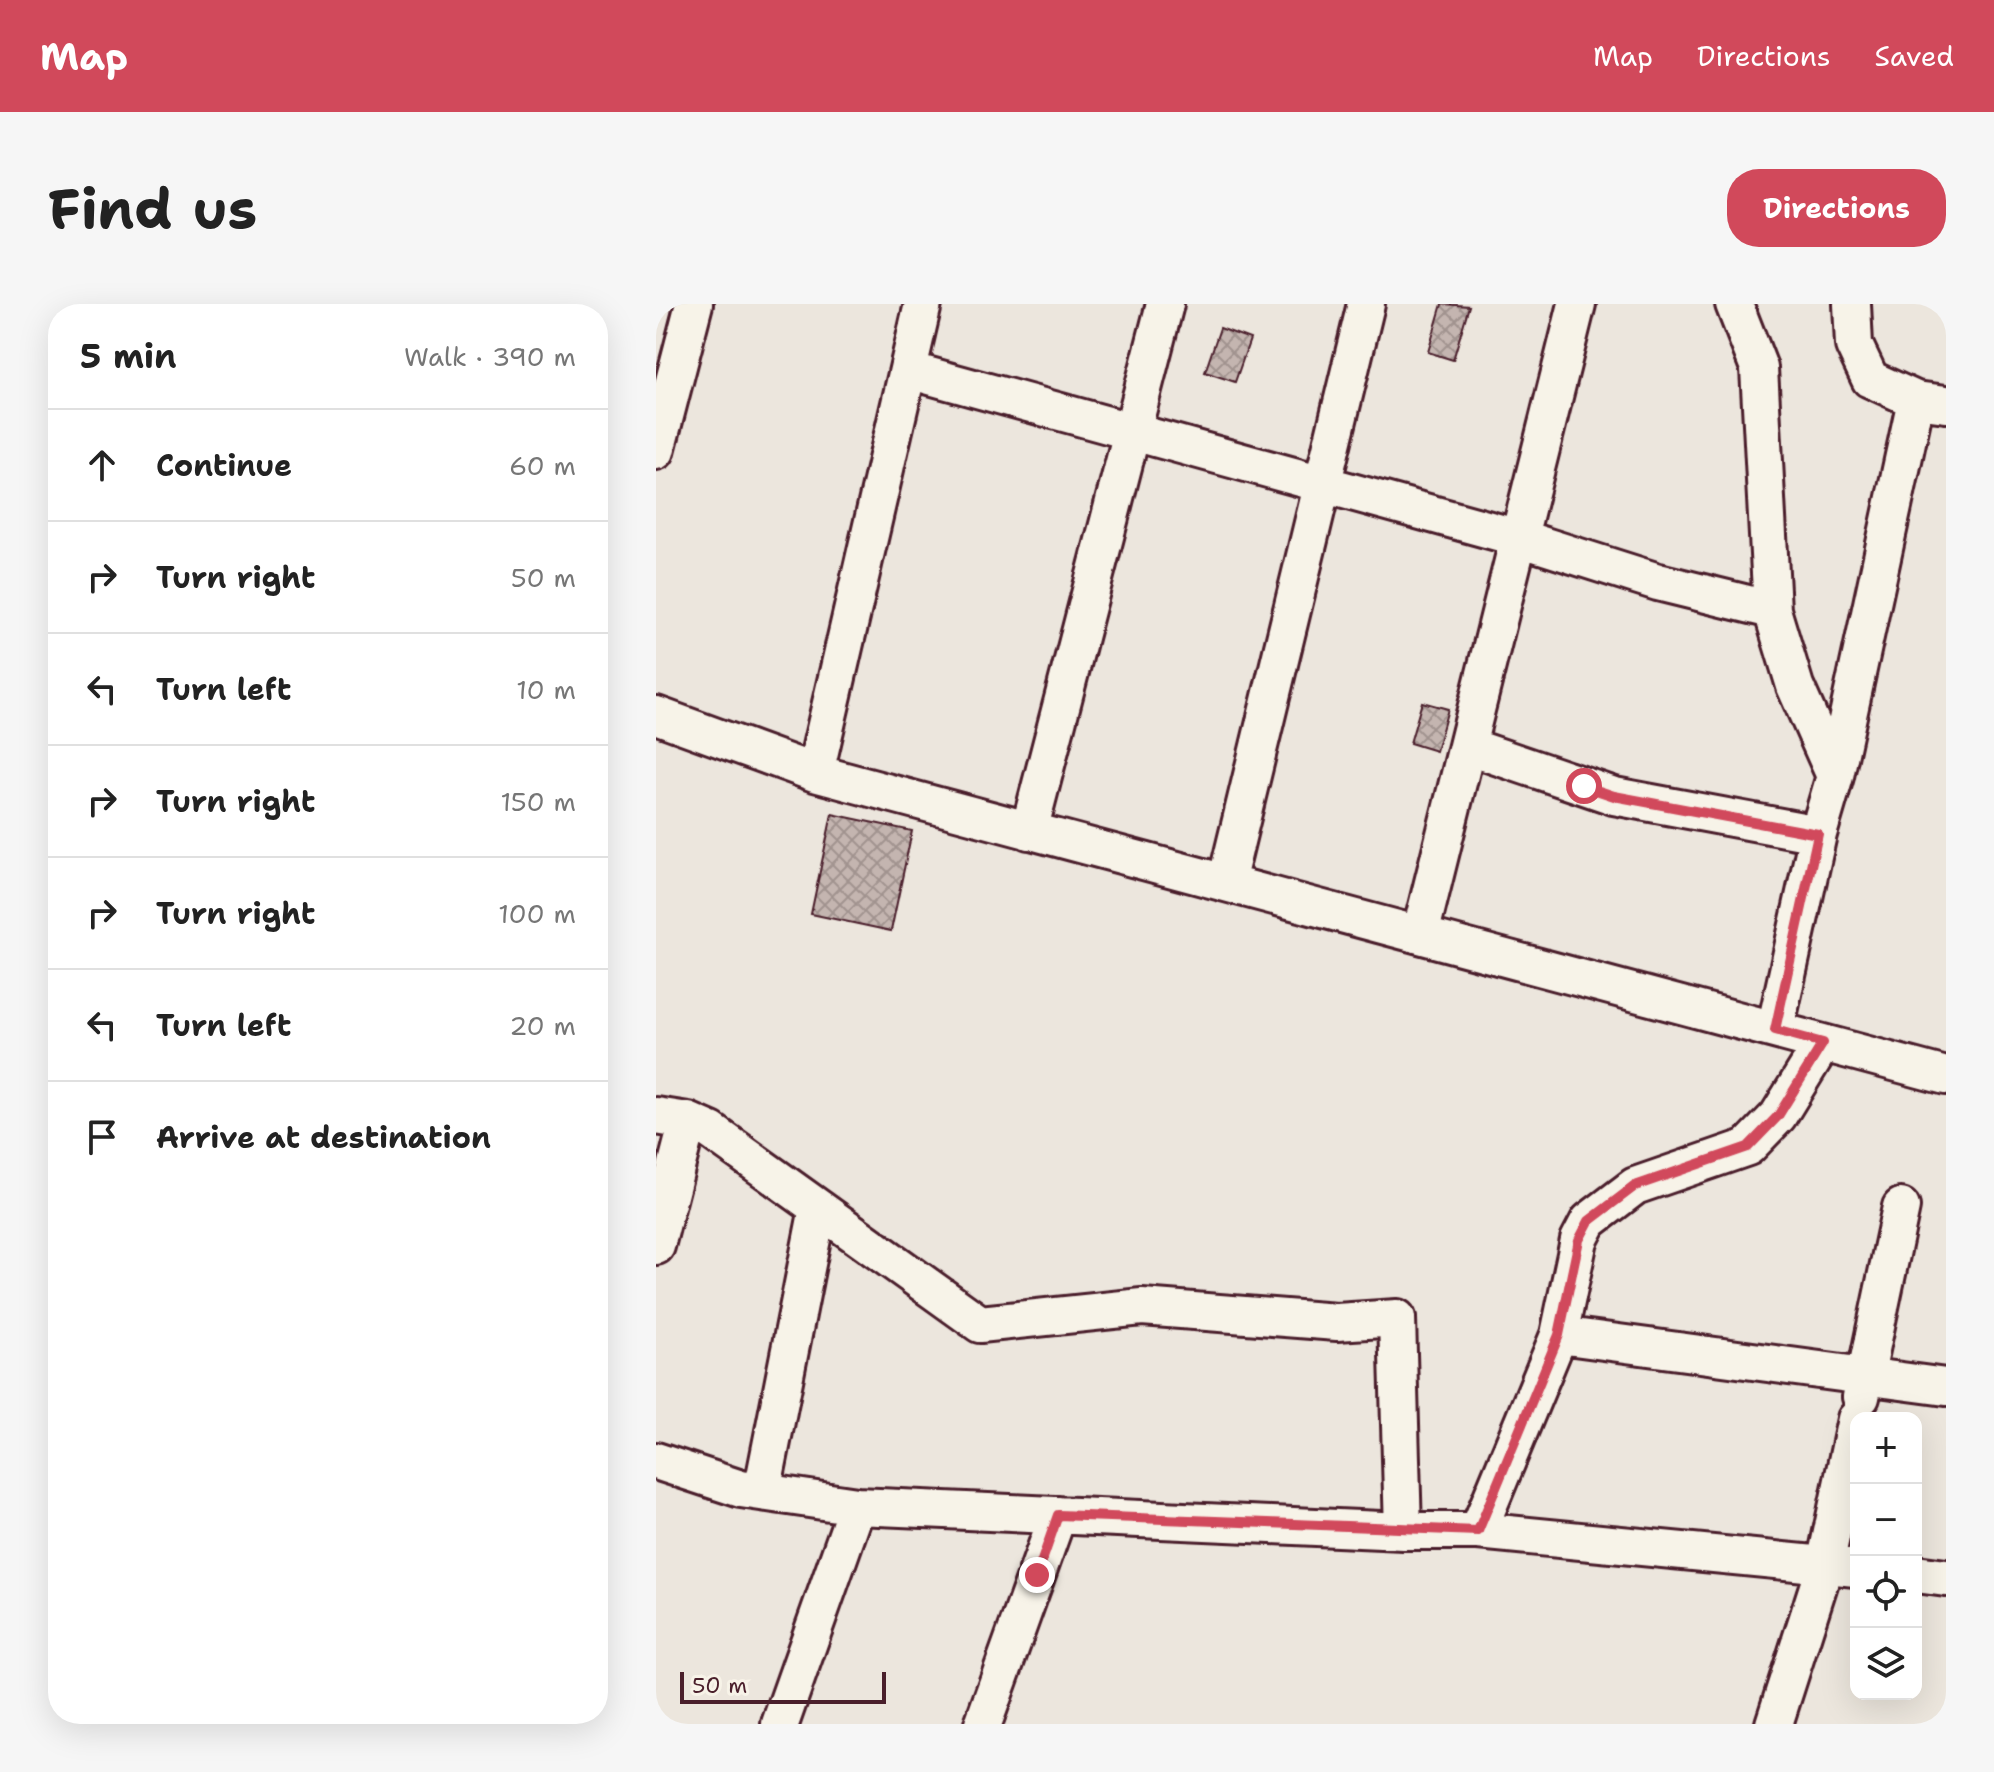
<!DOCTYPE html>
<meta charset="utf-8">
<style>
body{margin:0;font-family:"Shantell Sans",sans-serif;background:#f6f6f6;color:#222}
.controls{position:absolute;right:24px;bottom:24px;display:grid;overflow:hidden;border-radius:16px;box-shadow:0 8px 32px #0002}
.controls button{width:72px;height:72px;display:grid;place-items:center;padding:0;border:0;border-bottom:2px solid #e0e0e0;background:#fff;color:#222;font:40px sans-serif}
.scale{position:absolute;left:24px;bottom:20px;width:206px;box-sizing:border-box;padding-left:8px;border:4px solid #4a1f2b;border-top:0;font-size:22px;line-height:28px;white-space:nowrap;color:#4a1f2b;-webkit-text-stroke:6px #f7f3e8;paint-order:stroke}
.stop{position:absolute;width:24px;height:24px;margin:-18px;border:6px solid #d1495b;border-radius:50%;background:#fff}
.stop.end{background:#d1495b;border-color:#fff;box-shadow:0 2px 8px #0008}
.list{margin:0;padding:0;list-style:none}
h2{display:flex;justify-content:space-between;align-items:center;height:104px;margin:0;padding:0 32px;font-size:34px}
h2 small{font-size:26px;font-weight:400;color:#767676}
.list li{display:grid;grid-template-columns:52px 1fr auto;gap:24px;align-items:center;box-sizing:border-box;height:112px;padding:0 32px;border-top:2px solid #e0e0e0}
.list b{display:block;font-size:30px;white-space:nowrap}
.list em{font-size:26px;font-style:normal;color:#767676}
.icon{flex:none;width:44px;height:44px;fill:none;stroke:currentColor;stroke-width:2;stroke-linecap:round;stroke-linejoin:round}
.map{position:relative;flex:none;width:1290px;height:1420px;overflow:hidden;border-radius:32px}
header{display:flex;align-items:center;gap:48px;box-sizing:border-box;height:112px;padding:0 40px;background:#d1495b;color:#fff}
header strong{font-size:38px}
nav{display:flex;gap:44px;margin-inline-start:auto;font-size:28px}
.intro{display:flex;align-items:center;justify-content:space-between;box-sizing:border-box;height:192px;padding:0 48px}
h1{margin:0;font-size:56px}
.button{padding:20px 36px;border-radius:32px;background:#d1495b;color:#fff;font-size:28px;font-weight:700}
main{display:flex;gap:48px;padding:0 48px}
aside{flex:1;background:#fff;border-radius:32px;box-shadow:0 8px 32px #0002}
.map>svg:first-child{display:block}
</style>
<header>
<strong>Map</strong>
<nav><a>Map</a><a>Directions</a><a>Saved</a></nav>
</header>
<div class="intro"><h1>Find us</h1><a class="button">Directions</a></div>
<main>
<aside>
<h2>5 min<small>Walk · 390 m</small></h2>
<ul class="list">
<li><svg class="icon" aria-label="ahead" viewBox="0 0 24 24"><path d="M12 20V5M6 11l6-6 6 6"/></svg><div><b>Continue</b></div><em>60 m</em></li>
<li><svg class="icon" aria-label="right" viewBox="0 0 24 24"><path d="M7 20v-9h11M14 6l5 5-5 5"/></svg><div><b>Turn right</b></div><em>50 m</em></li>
<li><svg class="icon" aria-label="left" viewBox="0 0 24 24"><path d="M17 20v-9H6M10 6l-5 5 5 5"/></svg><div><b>Turn left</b></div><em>10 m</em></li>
<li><svg class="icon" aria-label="right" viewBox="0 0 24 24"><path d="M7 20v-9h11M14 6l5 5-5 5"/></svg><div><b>Turn right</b></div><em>150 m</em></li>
<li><svg class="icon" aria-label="right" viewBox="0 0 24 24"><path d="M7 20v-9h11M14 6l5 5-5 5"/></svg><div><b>Turn right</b></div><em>100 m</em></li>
<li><svg class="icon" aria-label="left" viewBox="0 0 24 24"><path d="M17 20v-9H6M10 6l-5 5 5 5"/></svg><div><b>Turn left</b></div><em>20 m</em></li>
<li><svg class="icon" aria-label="arrive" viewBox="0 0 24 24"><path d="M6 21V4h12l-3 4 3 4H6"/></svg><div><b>Arrive at destination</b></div></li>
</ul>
</aside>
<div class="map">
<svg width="1290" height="1420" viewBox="0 0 1290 1420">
<defs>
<pattern id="building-cross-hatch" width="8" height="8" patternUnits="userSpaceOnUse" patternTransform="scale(2)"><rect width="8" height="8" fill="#c4b5b0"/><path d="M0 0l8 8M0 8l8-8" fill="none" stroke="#a1938f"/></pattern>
</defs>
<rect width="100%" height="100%" fill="#ece6dd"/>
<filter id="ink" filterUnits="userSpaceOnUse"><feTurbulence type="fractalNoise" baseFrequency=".0125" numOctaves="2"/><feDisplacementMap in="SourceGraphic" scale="16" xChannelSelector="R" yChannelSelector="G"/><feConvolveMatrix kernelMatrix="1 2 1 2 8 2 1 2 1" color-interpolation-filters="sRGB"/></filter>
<g filter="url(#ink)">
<path fill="url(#building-cross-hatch)" stroke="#4a1f2b" stroke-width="2" d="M786 0 813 2 797 56 772 48Z
M564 24 594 35 579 78 549 68Z
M766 398 792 405 780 447 754 439Z
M176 510 256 527 235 627 155 610Z"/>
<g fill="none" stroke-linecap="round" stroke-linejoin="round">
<g stroke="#4a1f2b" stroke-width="42">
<path id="minor" d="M1078 0 1103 64 1116 306 1139 382 1179 472
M1196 0 1198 41 1214 75 1260 96 1290 100
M252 66 863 234 1002 278 1116 306
M0 147 38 0
M0 411 159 469 1290 772
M811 442 958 492 1162 530
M159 469 267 0
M373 527 509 0
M570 579 710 0
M764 631 921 0
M1119 726 1162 530 1179 472 1260 96
M0 812 32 817 55 827 324 1020 486 1003 681 1018 741 1014 747 1227
M0 942 32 817
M903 1031 1290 1083
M1205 1093 1245 903
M0 1157 85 1185 201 1202 747 1227H822L1200 1264
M106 1188 162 904
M822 1227 903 1031 923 936 933 917 979 882 1092 843 1122 812 1167 739
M1260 1270 1290 1274
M124 1420 201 1202
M327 1420 402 1211
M1118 1420 1169 1261 1200 1115"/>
</g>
<use href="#minor" stroke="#f7f3e8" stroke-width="36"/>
</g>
</g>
<g fill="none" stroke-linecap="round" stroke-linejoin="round" filter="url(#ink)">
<path stroke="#d1495b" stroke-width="10" d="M381 1271 402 1211 822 1227 903 1031 923 936 933 917 979 882 1092 843 1122 812 1167 739 1119 726 1162 530 958 492 928 482"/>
</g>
</svg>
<div class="controls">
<button>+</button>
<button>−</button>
<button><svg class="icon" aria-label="locate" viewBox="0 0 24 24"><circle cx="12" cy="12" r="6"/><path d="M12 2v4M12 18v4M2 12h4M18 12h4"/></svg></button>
<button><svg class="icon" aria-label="layers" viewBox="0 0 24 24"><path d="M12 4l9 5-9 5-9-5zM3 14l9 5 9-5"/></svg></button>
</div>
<div class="scale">50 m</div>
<div class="stop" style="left:928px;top:482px"></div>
<div class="stop end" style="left:381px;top:1271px"></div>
</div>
</main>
